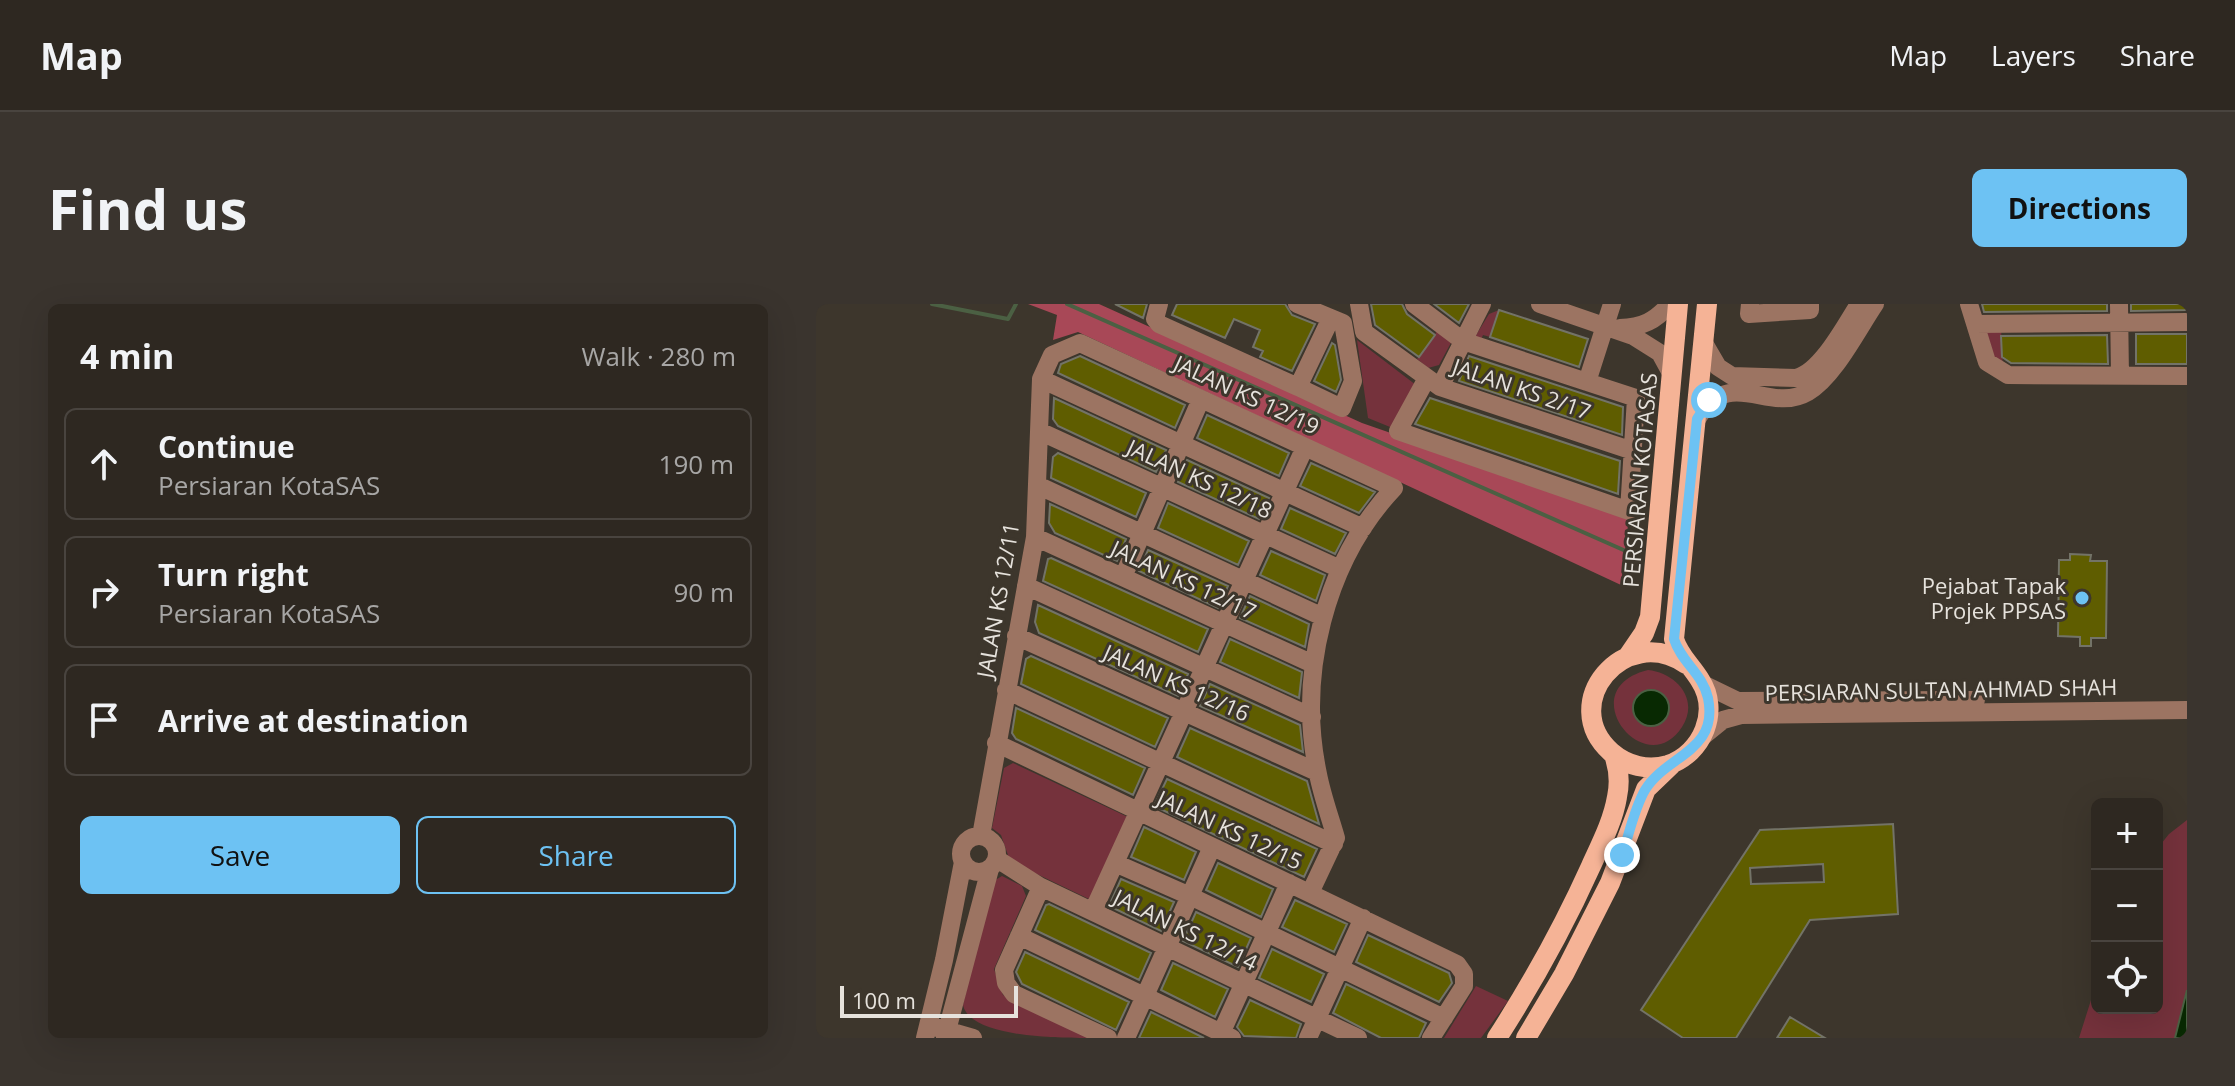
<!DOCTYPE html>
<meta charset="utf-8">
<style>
body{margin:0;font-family:"Open Sans",sans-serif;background:#3a342e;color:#f1f3f6}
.controls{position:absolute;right:24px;bottom:24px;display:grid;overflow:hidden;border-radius:12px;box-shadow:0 8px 32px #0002}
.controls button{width:72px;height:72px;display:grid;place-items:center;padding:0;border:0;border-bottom:2px solid #49443f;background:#2e2821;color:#f1f3f6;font:40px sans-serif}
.scale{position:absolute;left:24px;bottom:20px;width:178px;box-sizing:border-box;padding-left:8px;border:4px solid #e6e2dc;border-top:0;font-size:22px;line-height:28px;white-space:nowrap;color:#e6e2dc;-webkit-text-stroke:6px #3d362c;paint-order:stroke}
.stop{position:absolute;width:24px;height:24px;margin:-18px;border:6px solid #6dc2f3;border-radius:50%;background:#fff}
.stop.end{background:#6dc2f3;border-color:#fff;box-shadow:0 2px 8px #0008}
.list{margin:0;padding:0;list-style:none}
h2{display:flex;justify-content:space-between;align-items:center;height:104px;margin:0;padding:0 32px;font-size:34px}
h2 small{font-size:26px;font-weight:400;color:#a7a6a5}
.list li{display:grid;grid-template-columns:52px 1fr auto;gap:24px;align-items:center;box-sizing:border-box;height:112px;margin:0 16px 16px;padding:0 16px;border:2px solid #49443f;border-radius:12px}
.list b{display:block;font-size:30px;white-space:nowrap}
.list p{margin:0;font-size:26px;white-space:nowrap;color:#a7a6a5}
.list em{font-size:26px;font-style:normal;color:#a7a6a5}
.actions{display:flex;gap:16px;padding:24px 32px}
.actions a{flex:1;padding:18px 0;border:2px solid #6dc2f3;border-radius:12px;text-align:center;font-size:28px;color:#6dc2f3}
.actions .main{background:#6dc2f3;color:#111}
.icon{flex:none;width:44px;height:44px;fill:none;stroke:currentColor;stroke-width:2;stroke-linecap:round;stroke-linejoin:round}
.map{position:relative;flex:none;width:1371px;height:734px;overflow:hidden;border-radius:12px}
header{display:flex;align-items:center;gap:48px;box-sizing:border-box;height:112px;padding:0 40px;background:#2e2821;border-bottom:2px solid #49443f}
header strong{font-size:38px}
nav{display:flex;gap:44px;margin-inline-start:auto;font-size:28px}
.intro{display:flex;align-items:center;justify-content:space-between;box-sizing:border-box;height:192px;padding:0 48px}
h1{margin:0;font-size:56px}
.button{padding:20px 36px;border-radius:12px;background:#6dc2f3;color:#111;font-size:28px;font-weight:700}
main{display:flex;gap:48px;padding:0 48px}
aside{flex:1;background:#2e2821;border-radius:12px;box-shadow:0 8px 32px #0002}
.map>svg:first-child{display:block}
</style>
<header>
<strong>Map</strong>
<nav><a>Map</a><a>Layers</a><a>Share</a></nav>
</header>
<div class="intro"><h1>Find us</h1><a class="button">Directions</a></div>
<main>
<aside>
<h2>4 min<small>Walk · 280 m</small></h2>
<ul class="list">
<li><svg class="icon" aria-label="ahead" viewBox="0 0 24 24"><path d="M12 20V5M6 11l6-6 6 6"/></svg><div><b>Continue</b><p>Persiaran KotaSAS</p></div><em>190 m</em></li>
<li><svg class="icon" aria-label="right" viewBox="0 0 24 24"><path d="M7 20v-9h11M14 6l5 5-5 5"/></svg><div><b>Turn right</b><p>Persiaran KotaSAS</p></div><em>90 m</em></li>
<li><svg class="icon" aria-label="arrive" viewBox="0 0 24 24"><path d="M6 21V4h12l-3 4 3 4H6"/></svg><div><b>Arrive at destination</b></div></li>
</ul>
<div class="actions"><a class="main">Save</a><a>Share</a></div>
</aside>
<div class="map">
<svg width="1371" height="734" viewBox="0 0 1371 734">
<rect width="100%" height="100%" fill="#3d362c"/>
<path fill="#75323c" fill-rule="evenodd" d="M683 6 674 33 667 31 664 38 657 36 673 10Z
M1165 23H1185L1187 67 1174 57Z
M622 26 636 37 623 61 612 64 601 55Z
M541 36 600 81 579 125 552 114Z
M832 366C860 369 884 395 866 423 829 480 754 385 832 366ZM850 394 853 405C846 425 824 425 817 405Z
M197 459 314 514 275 596 194 557 185 531 176 524 188 464Z
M1371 516V686L1359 734H1263L1281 677V704H1341V545L1353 530Z
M186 572 206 582 210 592 178 665 187 691 274 734C244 734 154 734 147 701L176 578Z
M660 682 692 697 665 734H628Z"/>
<path fill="#a84857" d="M212 0H283L546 119 813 212 805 281 262 28 237 36 241 11Z"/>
<path fill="#082902" stroke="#4b6043" stroke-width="2" d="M817 404a18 18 0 1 1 36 0a18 18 0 1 1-36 0Z
M1371 686V734H1359Z"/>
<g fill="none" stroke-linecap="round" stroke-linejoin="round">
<path stroke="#4b6043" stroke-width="4" d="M116 0 192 15 200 0
M251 0 812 248"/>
</g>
<path fill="#5f5d00" stroke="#737367" stroke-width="2" fill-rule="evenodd" d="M299 0H331L327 14Z
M361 0H469L476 11 499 20 476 67 444 53 447 47 437 43 444 26 418 15 409 34 356 11Z
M555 0H586L591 10 619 31 603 53 559 21Z
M618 0H653L643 19Z
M1166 0H1291V7L1168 8Z
M1315 0H1371V6L1315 7Z
M683 6 772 35 763 63 674 33Z
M1320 30H1371V60H1320Z
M1291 31 1292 60 1195 59 1186 53 1185 32Z
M516 39 519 41 525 76 520 88 498 77Z
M264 52 369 101 359 124 242 69 245 60Z
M653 52 807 103 806 131 643 77Z
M238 94 350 146 340 168 242 122 237 115Z
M614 94 804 157 802 190 599 120Z
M391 111 473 149 463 172 381 134Z
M242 149 330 189 320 213 235 174 237 153Z
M371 156 453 194 443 215 362 178Z
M495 159 559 188 543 209 484 182Z
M352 199 433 237 422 261 342 224Z
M234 200 310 235 301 257 239 229 233 219Z
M474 204 530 229 519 250 465 225Z
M332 246 412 282 402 304 323 267Z
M455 247 509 271 500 297 444 271Z
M1254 250 1275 251 1274 257H1291L1290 334H1275V342H1264V333L1242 332 1243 256H1254Z
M235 254 392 325 382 348 227 277 232 255Z
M434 292 493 320 489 343 424 314Z
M222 301 372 370 362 392 223 329 219 318Z
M414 335 486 368 483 394 404 358Z
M215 352 352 414 339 443 205 380 210 355Z
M394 380 484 421 487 448 384 402Z
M200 404 329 464 317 491 200 435 196 429Z
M374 424 491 477 503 520 361 453Z
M351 475 501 545 488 573 338 502Z
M1077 520 1082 610 994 616 920 734H867L825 706 944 526ZM1007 560 1008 578 935 580 934 564Z
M328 523 380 548 368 576 315 553Z
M402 559 457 585 445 613 390 586Z
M305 575 358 598 345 627 293 602Z
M479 596 531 620 518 648 466 623Z
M233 600 335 649 323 676 219 626 230 601Z
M380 608 435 634 422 663 367 637Z
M552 631 633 669 636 679 623 698 540 658Z
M456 645 508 670 495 698 443 674Z
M209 648 313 698 300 726 206 680 200 668Z
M357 659 412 685 399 713 345 686Z
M530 680 610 719 603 734H565L517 709Z
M434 696 485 720 480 734 428 732 421 723Z
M335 708 388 734H323Z
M974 713 1009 734H961Z"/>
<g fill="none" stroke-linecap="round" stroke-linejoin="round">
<path stroke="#9c7462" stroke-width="18" d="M343 0 339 15 343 20 482 83 515 14 481 0
M543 0 548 28 624 83 817 147
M598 0 647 37 771 78
M724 0 817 32 844 49 856 71
M934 0 933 10 994 6V0
M1153 0 1171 58 1192 71 1371 72
M1303 0 1304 72
M1159 20 1371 18
M804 24C827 23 839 17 854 0
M888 39 902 63 916 72 980 74C1005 68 1029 22 1043 0
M611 74 582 127 813 207 820 94 771 78 796 0
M225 75 547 224
M482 83 526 104 537 77 527 19 515 14
M624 83 666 0
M881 115C914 60 953 111 992 88 1018 73 1042 25 1059 0
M223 127 524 265
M221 181 507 313
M219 233 497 360
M307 273 385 95
M210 282 496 413
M200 332 501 468
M887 380 922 397 1160 396
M190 386 518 540
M886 433 907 416 925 411 1371 406
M180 439 641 660 648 670V682L615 734
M165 532 219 233 225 75 236 51 264 39 578 184C509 257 481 371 502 470 506 491 514 513 520 534L494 589
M145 550a18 18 0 1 1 36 0a18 18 0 1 1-36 0Z
M181 555 225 583 542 734
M299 559 374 592 628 714
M225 583 188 666 190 679 198 690 292 734
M277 607 489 143
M203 632 416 734
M119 723 157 734
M109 734 128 656 147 558
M129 734 174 565
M310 734 396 543
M403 734 473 579
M492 734 547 614"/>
<path stroke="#f5b396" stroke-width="20" d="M813 351 828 329 834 313 862 0
M870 360C808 318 741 400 795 448 811 462 832 467 852 461 887 449 904 407 884 376 875 361 863 352 858 335L891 0
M681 734C717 678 748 622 775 562 785 540 797 517 801 493 804 479 803 465 798 451
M710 734 748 670 794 579 830 485 855 461"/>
</g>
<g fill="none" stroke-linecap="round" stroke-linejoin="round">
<path stroke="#6dc2f3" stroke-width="10" d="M806 551C813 531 818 505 829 486 850 451 903 448 892 394 887 370 865 358 858 335L881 115 893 96"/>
</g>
<circle fill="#6dc2f3" stroke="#3d362c" stroke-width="3" cx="1266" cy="294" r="8"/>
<g text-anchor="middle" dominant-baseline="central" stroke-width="6" stroke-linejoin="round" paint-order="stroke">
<g font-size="22" fill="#e6e2dc" stroke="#3d362c">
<text transform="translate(706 84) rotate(19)">JALAN KS 2/17</text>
<text transform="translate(431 90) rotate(25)">JALAN KS 12/19</text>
<text transform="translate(384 174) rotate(25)">JALAN KS 12/18</text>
<text transform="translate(823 176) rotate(-85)">PERSIARAN KOTASAS</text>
<text transform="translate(368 275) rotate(25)">JALAN KS 12/17</text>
<text transform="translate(181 296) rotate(-80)">JALAN KS 12/11</text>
<text transform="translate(361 378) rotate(24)">JALAN KS 12/16</text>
<text transform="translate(1125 385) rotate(-1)">PERSIARAN SULTAN AHMAD SHAH</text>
<text transform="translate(414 525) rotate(25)">JALAN KS 12/15</text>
<text transform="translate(370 625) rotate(26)">JALAN KS 12/14</text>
</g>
<g font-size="22" fill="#e6e2dc" stroke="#3d362c" text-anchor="end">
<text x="1250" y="281">Pejabat Tapak<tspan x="1250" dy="25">Projek PPSAS</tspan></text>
</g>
</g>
</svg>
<div class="controls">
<button>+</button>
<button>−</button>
<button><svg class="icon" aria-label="locate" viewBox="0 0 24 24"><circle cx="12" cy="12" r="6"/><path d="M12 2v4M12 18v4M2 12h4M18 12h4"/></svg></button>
</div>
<div class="scale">100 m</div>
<div class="stop" style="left:893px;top:96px"></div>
<div class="stop end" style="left:806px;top:551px"></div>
</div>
</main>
